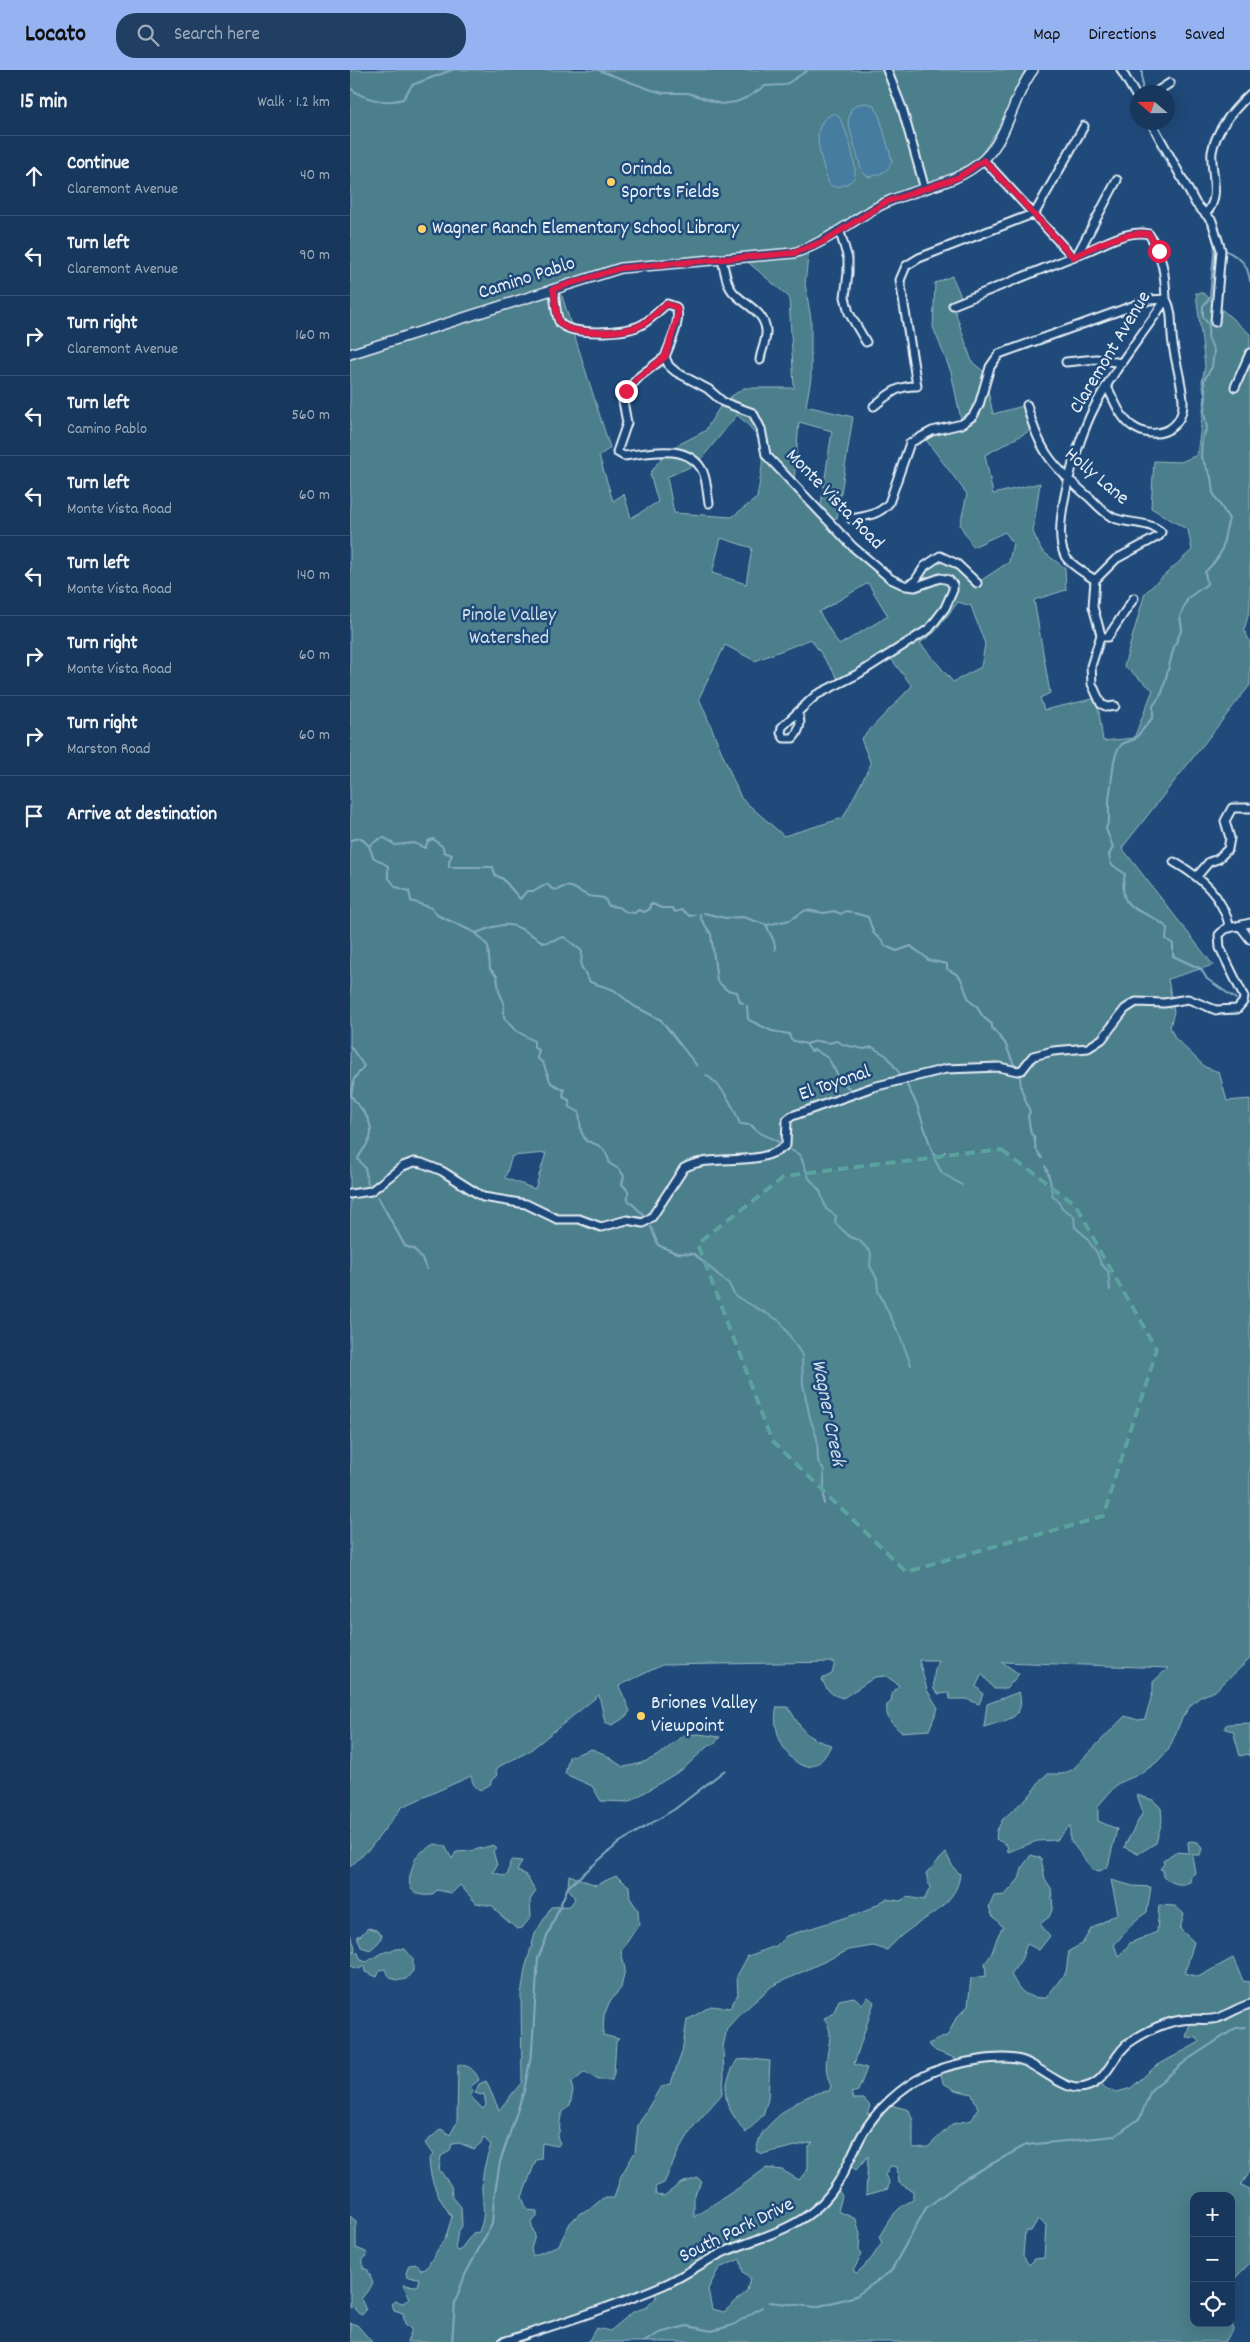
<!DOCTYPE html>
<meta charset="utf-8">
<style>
body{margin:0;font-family:Dekko,sans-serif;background:#203f62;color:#f1f3f6}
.controls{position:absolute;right:15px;bottom:15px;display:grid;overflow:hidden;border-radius:10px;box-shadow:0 5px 20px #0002}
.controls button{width:45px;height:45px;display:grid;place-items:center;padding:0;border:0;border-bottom:1px solid #365272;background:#17385c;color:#f1f3f6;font:25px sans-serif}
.compass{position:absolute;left:780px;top:15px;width:45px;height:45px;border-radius:50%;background:#17385c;box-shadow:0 5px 20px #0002;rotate:290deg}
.stop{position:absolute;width:15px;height:15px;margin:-11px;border:4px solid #e11d48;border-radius:50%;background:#fff}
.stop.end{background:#e11d48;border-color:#fff;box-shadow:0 1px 5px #0008}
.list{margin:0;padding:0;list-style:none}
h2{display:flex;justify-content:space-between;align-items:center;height:65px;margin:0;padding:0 20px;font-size:21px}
h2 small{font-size:16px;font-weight:400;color:#9eacbb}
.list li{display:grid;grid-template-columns:32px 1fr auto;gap:15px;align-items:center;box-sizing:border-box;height:80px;padding:0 20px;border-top:1px solid #365272}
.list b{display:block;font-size:19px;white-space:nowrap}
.list p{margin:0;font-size:16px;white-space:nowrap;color:#9eacbb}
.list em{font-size:16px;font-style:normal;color:#9eacbb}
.icon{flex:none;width:28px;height:28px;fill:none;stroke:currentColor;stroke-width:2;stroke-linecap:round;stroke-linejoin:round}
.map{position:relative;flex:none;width:900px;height:2272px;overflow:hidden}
header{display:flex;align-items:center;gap:30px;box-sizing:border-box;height:70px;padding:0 25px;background:#95b2f1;color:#111}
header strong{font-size:24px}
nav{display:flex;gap:28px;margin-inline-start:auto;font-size:18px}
.search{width:350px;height:45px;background:#203f62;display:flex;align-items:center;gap:12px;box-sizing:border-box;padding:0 18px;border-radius:20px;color:#9eacbb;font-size:19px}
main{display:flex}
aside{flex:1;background:#17385c}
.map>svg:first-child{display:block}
</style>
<header>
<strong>Locato</strong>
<div class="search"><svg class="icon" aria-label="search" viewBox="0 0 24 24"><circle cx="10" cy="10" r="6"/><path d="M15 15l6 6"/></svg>Search here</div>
<nav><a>Map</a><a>Directions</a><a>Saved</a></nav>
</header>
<main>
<aside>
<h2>15 min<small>Walk · 1.2 km</small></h2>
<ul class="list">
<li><svg class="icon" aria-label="ahead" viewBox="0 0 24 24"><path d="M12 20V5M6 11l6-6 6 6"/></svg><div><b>Continue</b><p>Claremont Avenue</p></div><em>40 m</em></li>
<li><svg class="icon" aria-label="left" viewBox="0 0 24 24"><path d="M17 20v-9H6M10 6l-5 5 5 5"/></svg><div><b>Turn left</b><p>Claremont Avenue</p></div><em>90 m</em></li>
<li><svg class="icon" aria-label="right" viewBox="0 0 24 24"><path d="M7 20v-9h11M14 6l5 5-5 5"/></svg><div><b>Turn right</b><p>Claremont Avenue</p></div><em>160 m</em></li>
<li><svg class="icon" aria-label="left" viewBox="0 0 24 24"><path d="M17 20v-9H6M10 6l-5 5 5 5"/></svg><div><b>Turn left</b><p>Camino Pablo</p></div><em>560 m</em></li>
<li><svg class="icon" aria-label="left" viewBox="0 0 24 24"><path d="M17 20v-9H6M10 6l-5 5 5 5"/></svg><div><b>Turn left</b><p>Monte Vista Road</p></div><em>60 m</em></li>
<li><svg class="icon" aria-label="left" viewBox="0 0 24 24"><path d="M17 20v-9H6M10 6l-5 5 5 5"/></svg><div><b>Turn left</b><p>Monte Vista Road</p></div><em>140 m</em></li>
<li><svg class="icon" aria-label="right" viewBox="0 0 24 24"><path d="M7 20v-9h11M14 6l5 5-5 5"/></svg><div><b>Turn right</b><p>Monte Vista Road</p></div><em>60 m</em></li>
<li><svg class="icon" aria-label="right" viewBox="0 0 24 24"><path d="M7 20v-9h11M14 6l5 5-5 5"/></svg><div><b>Turn right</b><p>Marston Road</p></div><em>60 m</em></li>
<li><svg class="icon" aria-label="arrive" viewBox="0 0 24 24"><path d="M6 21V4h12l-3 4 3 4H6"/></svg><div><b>Arrive at destination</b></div></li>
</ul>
</aside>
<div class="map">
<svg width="900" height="2272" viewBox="0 0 900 2272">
<rect width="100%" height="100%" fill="#1f4a7a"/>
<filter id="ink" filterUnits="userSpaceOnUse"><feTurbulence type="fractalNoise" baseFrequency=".02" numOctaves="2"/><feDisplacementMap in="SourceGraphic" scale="10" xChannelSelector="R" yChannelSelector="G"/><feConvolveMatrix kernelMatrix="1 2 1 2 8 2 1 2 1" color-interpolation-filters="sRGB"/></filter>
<g filter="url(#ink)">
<path fill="#4c7f8b" stroke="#9ab8c2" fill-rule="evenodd" d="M0 0H675L654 50 630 86 606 103 550 127 459 178 455 214 461 249V308L456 336 503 347 487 448 479 451 541 509 557 516 575 496 590 486 607 494 627 513 659 492 663 473 655 462 623 477 610 455 617 424 573 366 612 354 601 302 583 257 585 213 602 206 613 231 603 235 622 292 638 305 636 311 643 344 677 335 683 359 635 385 643 424 690 413 683 462 692 481 715 498 716 520 684 530 700 623 690 628 694 640 747 628 753 671 784 668 803 620 774 596 795 523 842 480 838 460 801 438 804 391 831 392 847 385 855 326 852 312 855 296 846 223H853L900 264V539L894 560 900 572V615L772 778 863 895 818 909 824 942 820 957 825 968 855 997 869 1002 877 1031 900 1029V1589L865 1621 850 1627 841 1635 832 1648 819 1679 807 1692 792 1703 767 1714 748 1736V1751L767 1759 758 1796 750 1801 743 1800 720 1770V1755L707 1770 687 1771 658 1782 657 1775 646 1769 647 1760 653 1749 681 1724 691 1709 698 1704H712L722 1700 775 1646 788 1650 795 1649 803 1621V1612L818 1598 652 1592 669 1604 656 1619H644L632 1604 626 1616 633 1624 629 1634 616 1629H600L599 1623 589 1624 584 1620C583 1609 584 1600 588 1590H569L577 1620 588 1638 579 1660 551 1662C542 1653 535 1649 537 1635L541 1632 542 1624 549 1615 536 1606 525 1607 493 1628C481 1625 476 1620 472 1609L482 1604 485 1592 312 1595 269 1616 280 1641 276 1647 262 1655 255 1652 249 1625 178 1682 148 1697 146 1702 147 1705 141 1711V1714L130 1720C123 1716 123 1713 121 1706L52 1737 21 1777 0 1797ZM393 188 439 227 444 318H394L373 332 355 361 316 381 300 404 308 432 281 448 274 424 263 431 249 386 260 378 212 226 204 219 296 194ZM387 345C421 372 413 390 407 428L382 447 324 443 317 407 347 394ZM449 352 482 361 470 441 444 413ZM371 468 402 478 396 514 362 503ZM518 513 538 546 489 575 469 542ZM608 532 621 536 635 574 631 597 603 612 570 573 585 562ZM461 569 491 613 538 585 562 616 511 669 521 694 493 748 434 766 391 728 349 628 375 575 405 591ZM196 1083 185 1119 155 1108 162 1086Z
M669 1622C677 1651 653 1650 634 1657L637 1634Z
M427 1637H438C453 1660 453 1667 481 1675 458 1728 417 1670 427 1637Z
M900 1653V1686L898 1684 890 1686 883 1661 875 1659V1656L878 1654Z
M349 1664 370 1667 363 1675 358 1676 333 1699 279 1732 251 1731 242 1716 215 1704 219 1687 242 1679 254 1684 273 1697C301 1693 313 1683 333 1665Z
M787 1725 803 1730 811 1738 812 1751 806 1773 788 1784 774 1777 793 1742Z
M841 1771 848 1772 852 1779 850 1785H842L845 1803 841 1806 840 1812C829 1817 823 1813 813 1807V1800L810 1799 814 1794 813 1791 825 1782 839 1783 838 1772Z
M85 1774 95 1776 102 1789 106 1782 120 1781 144 1775 147 1778 143 1781 147 1795 143 1802 155 1806 158 1804 160 1792 162 1790 172 1791 167 1801 175 1804 186 1821 180 1830 181 1847 172 1858 167 1859 148 1843 143 1836 126 1833 110 1815 102 1823 87 1820 82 1825C63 1827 55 1819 62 1799 63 1795 65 1788 68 1785 73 1780 80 1777 85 1774Z
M596 1783 603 1797 610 1804C607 1834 578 1845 556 1862 549 1867 543 1874 537 1880L523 1876 499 1880 422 1916 387 1947 377 1958 373 1977 374 2006 372 2024 344 2056 328 2082 314 2113 305 2117 306 2125 314 2126 331 2113 348 2108 352 2112 344 2125V2147L393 2115 416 2098 432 2100 449 2110 458 2099V2077L463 2072 412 2084 406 2081C408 2075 409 2067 413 2062 428 2044 455 2022 479 2021L481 2016C467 1987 490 1969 474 1948L483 1944 489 1930 504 1927 512 1934 518 1927 524 1932 504 1994 517 1998 508 2021 501 2023 504 2029H514L520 2036 517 2044 526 2043 537 2034 559 2040 563 2051V2078L578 2077 602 2054 622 2050 628 2038 622 2024 605 2020 593 2013 590 1999 618 1993 586 1981 578 1974 598 1965 606 1948 618 1936 621 1908 636 1906 635 1893C646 1881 643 1871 653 1857L642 1845 639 1837 644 1826 655 1825 669 1809 673 1796 681 1785 691 1788 695 1809 701 1818 703 1838 699 1847 690 1854 700 1866 689 1880 677 1874 671 1890 661 1904C670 1922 675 1928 696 1928L716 1902 719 1881 732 1874 741 1859 768 1843 761 1810 783 1816 801 1817 797 1842 786 1850 764 1875 769 1887 780 1873 807 1862 809 1835 825 1836 834 1844 830 1859 844 1872 835 1903 848 1907 883 1888 893 1911 900 1912V2102L891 2115 900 2119V2193L886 2207 881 2215V2126H844V2253H881L882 2248 883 2261 874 2272H238L246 2258 260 2261 283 2242 297 2237 306 2228 305 2219 173 2265 172 2272H57L62 2259 55 2254 53 2243 44 2240 42 2234 46 2231 53 2233 60 2228 53 2215 67 2216 69 2208 57 2207 56 2203 59 2195 67 2194 71 2200 76 2199 96 2166 102 2147C89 2129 80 2113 79 2089L83 2085 75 2073 91 2059 100 2065 107 2052 108 1995C118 1994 126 2001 129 2010L119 2018 123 2020 121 2027 133 2039 136 2035 134 2024 131 2025 125 2023 129 2014 136 2011 149 2040 172 2012 171 1925 175 1899 185 1864 201 1837 220 1836 225 1829 218 1817 219 1805 246 1815 266 1806 279 1816 280 1828 288 1840 289 1854 271 1881 275 1899 271 1918 260 1931 254 1945 253 1965 269 1969 266 1972 264 2003 262 2010H248L235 2002 221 2013 223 2021 220 2035C205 2045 213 2057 207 2067L210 2073 208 2076 192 2073 191 2089 186 2090 172 2127 177 2140 187 2141V2147L181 2153 185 2166 181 2179 183 2186 209 2175 220 2153 230 2143 239 2140 253 2128H264L271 2106 285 2082 288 2055 310 2018 321 2013 332 1982 337 1950 361 1936 380 1938 388 1924 387 1906 398 1886 426 1876 436 1866 516 1841 536 1829 550 1831 557 1827 574 1830 580 1818 576 1803ZM831 1950H841L836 1967 847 1968 850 1972 806 1996 781 2018 767 2022 757 2019 748 2012 777 1975ZM133 2067 141 2075C136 2088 132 2104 132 2118 132 2138 137 2141 129 2162L123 2163 110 2180 107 2181 105 2178 108 2162 112 2156 111 2137 102 2126 101 2116 89 2099 91 2086 100 2081 102 2074 109 2073 124 2079 132 2072ZM518 2086 516 2125 538 2119 539 2111 535 2105 540 2096 547 2097 549 2113 563 2121V2130C545 2138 539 2150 529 2167L532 2173 521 2189 507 2203 503 2201 512 2184 509 2180 510 2164 506 2149 488 2141 492 2126 486 2116 499 2095 506 2100ZM688 2149 696 2155 694 2188 685 2189 679 2195 673 2186 675 2161H681ZM390 2189 393 2202 400 2208 397 2221 374 2242 362 2239 358 2219 369 2198Z
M18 1858 26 1860 32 1865 29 1872 20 1880 11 1877 7 1866H10Z
M0 1864 5 1877 4 1882 8 1883 11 1890 17 1892C27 1885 42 1877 55 1879L63 1889V1901L56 1909C46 1912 39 1909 35 1899L30 1900 27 1907 15 1902 14 1896 9 1899 0 1896Z
M402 1989 420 1991 418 2029 413 2045 396 2063C374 2034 368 2024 387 1990Z
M0 2146 6 2151V2178L16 2182 17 2186 13 2188V2198L18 2200 23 2214 11 2229 16 2240 12 2245 8 2243 3 2236 0 2238Z
M0 2253 7 2255 22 2272H0Z"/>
<path fill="#447ca0" stroke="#86abc3" d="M516 33 523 35 528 42 542 90C539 102 531 104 519 107L512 102 498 52 501 39 509 34Z
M485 43C494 47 509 99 504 108 501 112 495 115 491 116 485 118 482 117 478 112 473 92 455 52 485 43Z"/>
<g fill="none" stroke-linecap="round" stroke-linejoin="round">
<path stroke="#86abc3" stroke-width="2" d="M248 0 299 19 313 23H338L371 34 386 32 398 27 415 16 435 15 458 0
M792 0V22
M0 18C14 30 36 34 53 29L62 15 102 0
M807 75 819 97
M859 156 865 176 864 183 860 227 853 236V247L859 255 858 267 864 281 862 297 854 310 856 328 854 342 857 358 852 369 851 387 861 407 863 423 879 449C870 476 879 479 855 502L857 514 838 528 830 546 832 559 824 577 812 623 803 636V647L785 669 772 674 767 681 764 691 759 730V749L756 759 763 777 759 785 761 794 775 804C765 847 797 836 817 858L816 869 823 874V886L851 899 857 909 886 929
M874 179C889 189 897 190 900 211
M0 770 11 768 19 776 23 787 38 796V807L46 817 59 821 61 831 82 838 87 845 126 863 138 876 140 899 147 906 149 921 154 933V948L165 960 184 971V978L189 980 187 988 193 993 201 1013 214 1020 213 1027 219 1030 220 1037 229 1042 231 1061 236 1071C252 1075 256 1079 260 1094L269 1099 274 1106 272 1114 278 1121V1130L294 1145
M19 776 29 769 35 768 45 775 64 773 75 778 78 771 83 769 93 777 94 782 102 785 99 791V797H143L145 805 153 809 170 829 177 821H184L197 814 202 819 208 820C219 811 228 822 239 826 244 827 249 827 254 828L259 836 268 837 277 842 285 843 288 840 294 842 300 839V834H303L311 838H322L325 842 332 840 340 846 345 845
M354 843 375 848 393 847 417 855 440 850 456 840 474 843 484 841 491 844 496 841 501 842
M504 843 518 847 524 864 533 871 535 876 547 881 561 876C566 882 573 883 578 890L597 894V899C602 902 607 903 611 909 615 917 617 933 627 936 630 945 635 949 642 954V958L655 973 664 995
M350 844 351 849 361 864 367 911 377 920 387 922 390 932 393 933
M417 856C419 865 426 869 425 880
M126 863C162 849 163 853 194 873L214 867 232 881 231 896 240 912 264 920 284 936 311 950 347 996
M899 933H900
M397 936 398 949 401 951 422 961 439 964 441 970 456 974 467 971 479 973 487 971 494 975 514 979 522 977 537 986 552 1007
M456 974 461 981 465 980 478 988 491 1011 501 1020
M0 976 14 996 4 1009 1 1026C10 1037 25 1052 20 1068 18 1075 11 1081 8 1089L15 1098 18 1114
M356 1005C373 1016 383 1035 390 1054L401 1055C413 1068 417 1064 430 1073
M670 1007 671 1018 680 1042 678 1046 681 1064 684 1066 686 1079 692 1088
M556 1013 567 1035 585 1090 592 1103 612 1115
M441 1080 450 1085 459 1108 470 1121 476 1139 486 1146 485 1153 500 1167 509 1170 521 1183 520 1196 527 1209 528 1221 550 1266 561 1295
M584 1084 588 1087 595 1082
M695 1096C700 1104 701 1118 703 1127L708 1130 712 1138 724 1146 725 1157 735 1166 747 1183 751 1194 758 1201 760 1220
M28 1127 55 1176 64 1179 72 1189 77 1199
M301 1157 308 1175 326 1183 344 1184 379 1214 385 1226 430 1251 452 1285 453 1314 460 1348 467 1368 468 1391 474 1400V1434
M419 2232 466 2237 506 2226 541 2201 576 2138 616 2108 676 2075 765 2066 790 2048 801 2020 837 1990 886 1958 895 1957
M102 2272 105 2232 115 2205 142 2154 144 2128 150 2092 174 2021 182 1980 188 1888 218 1817 270 1772 325 1739 375 1700
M294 2272 309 2263 337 2256 362 2261 383 2255 412 2237"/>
<g stroke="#e8f1f8" stroke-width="11">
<path id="minor" d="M537 0 552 38 575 119
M771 0 788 29
M806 22 820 13
M801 52 846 134 862 151 871 180 865 252
M634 90 723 187
M856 143C872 128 860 100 862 82 866 59 884 39 900 24
M490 162 498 189V203L495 227 499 243 516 272
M727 185C749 178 776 158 799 164 813 187 815 203 816 229 792 266 762 301 743 340 728 370 700 456 715 486 720 495 737 504 745 510
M372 190C375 201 376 215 384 223 395 235 414 241 416 260 417 271 411 280 410 290
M203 219C206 229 205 246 210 253 221 266 274 263 289 256 299 252 308 241 317 234L326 237C332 251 320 273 315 287L319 296 326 302 358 319 373 332 403 343 411 359 416 385 503 477 541 509 556 516 565 511 575 496 590 486 607 494 627 513
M603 235 727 185 767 110
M315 287 290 306 276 321 273 331 277 353 267 382 274 386C298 383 339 372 353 402 357 411 357 423 359 433
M716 292 746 289 772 293
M885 317 900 283
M677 335C689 382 704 398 740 428 747 435 755 444 764 448 778 454 799 451 811 462L809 466 766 489 745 510 743 537 751 565 741 596 742 614 751 634 758 637 765 636
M524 336C538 325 547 315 567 316L550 210 556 196 569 188 685 143 734 56
M501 449C516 446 529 445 539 433L560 373 582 361 612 354 623 346 629 335 640 297 649 284 799 230 816 229C824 243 820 259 823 274 825 291 834 320 833 335 831 362 803 371 782 356 770 348 764 329 757 317
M751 567H758L784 528
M448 644C452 652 449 662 443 668H434L431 663 432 657 466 625 508 604 579 559 595 538 603 520V515L599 510 590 508 565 517 557 516
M824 792C852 808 872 825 880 858
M848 805 859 792 868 789 878 779 880 768 875 751 882 738H900
M890 856 900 869
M0 1124 21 1121 53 1096 64 1092 72 1093 92 1101 133 1127 176 1134 207 1149H229L251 1157 277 1150 293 1153 302 1147 334 1098C362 1082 409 1099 436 1075L437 1050 442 1046 523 1017 596 999 649 997 667 1001 672 1000 683 986 703 981 738 978 752 969 775 939 786 932 814 933 838 929 866 940 887 939 893 932 894 927 870 878 869 865 875 859 900 853
M153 2272C208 2254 263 2237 316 2214 336 2205 354 2191 374 2182 407 2168 442 2161 469 2136 491 2116 498 2090 512 2065 525 2041 551 2017 576 2005 597 1994 657 1981 678 1993 691 1999 715 2019 729 2018 757 2017 761 1985 780 1972 795 1962 815 1952 832 1950 844 1948 856 1951 868 1948 879 1944 889 1937 900 1934"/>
</g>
<g stroke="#e8f1f8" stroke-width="12">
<path id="major" d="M0 284 271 198 444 183C479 172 505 147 537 132 569 117 607 115 634 89 660 64 662 27 683 0"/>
</g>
<use href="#minor" stroke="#1f4a7a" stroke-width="7"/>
<use href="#major" stroke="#1f4a7a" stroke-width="9"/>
</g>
</g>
<g fill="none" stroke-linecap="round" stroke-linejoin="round" filter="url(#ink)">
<path stroke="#e11d48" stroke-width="6" d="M276 321 290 306 315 287 326 252 328 242 326 237 316 234C308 241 299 252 289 256 274 263 221 266 210 253 205 246 206 229 203 219L271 198 444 183 474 171 536 132 609 107 634 90 723 187C741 178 779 159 799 164L809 181"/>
</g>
<path fill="#5ba19e" fill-opacity="0.2" stroke="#5ba19e" stroke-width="4" stroke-dasharray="10 6" stroke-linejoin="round" d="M651 1079 725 1136 807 1280 753 1446 556 1502 423 1371 348 1174 434 1106Z"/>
<g fill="#ffd166" stroke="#1f4a7a" stroke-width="2">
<circle cx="261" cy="112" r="5"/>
<circle cx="72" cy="159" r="5"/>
<circle cx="291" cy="1646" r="5"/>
</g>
<g text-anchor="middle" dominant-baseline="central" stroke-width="5" stroke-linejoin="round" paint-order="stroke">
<g font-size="20" fill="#e8f1f8" stroke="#1f4a7a" text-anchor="start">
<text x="271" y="100">Orinda<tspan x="271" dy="23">Sports Fields</tspan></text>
<text x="82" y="159">Wagner Ranch Elementary School Library</text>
<text x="301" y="1634">Briones Valley<tspan x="301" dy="23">Viewpoint</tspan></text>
</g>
<g font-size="20" fill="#e8f1f8" stroke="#1f4a7a">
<text transform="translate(177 209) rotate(-18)">Camino Pablo</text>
<text transform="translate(761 283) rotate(-59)">Claremont Avenue</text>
<text transform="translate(746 407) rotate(40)">Holly Lane</text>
<text transform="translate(484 430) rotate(46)">Monte Vista Road</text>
<text transform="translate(485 1014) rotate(-19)">El Toyonal</text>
<text transform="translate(387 2161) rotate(-26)">South Park Drive</text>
</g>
<g font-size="20" fill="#d1e0e8" stroke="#1f4a7a">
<text x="159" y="546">Pinole Valley<tspan x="159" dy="23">Watershed</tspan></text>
</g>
<g font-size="21" font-style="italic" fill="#cfdfeb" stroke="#1f4a7a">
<text transform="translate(477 1343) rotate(79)">Wagner Creek</text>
</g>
</g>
</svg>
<div class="controls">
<button>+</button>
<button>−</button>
<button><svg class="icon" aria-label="locate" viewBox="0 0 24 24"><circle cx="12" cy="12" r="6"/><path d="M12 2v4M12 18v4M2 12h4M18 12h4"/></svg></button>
</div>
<svg class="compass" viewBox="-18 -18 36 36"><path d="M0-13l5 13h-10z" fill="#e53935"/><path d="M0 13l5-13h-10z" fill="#9eacbb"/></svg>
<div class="stop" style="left:809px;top:181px"></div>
<div class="stop end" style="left:276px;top:321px"></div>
</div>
</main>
